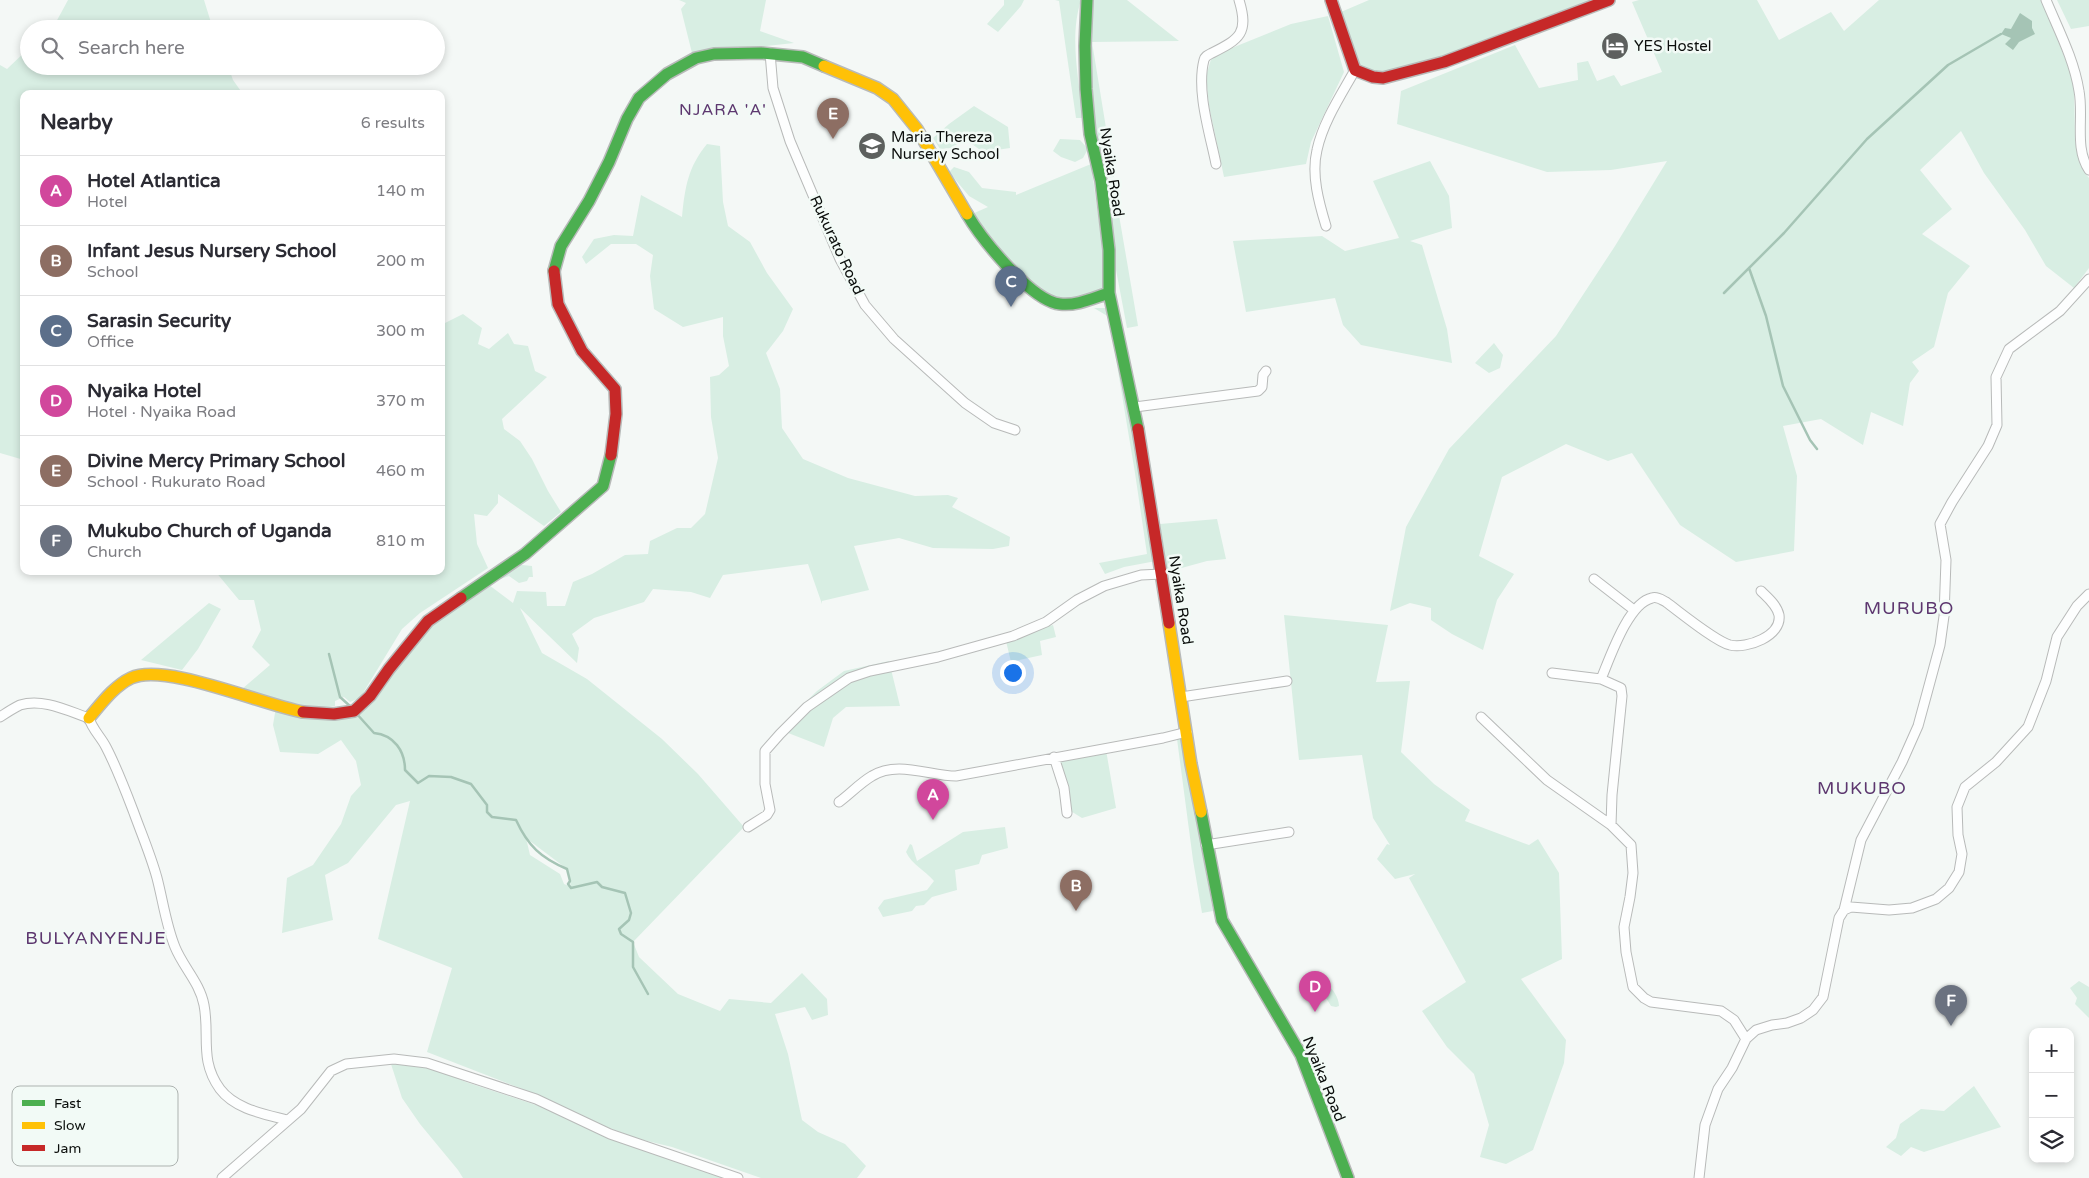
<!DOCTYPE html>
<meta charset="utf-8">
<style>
body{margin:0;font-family:"Varela Round",sans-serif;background:#f2f2f3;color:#2b2b33}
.controls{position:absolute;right:15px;bottom:15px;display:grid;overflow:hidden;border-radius:10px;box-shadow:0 2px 8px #0003}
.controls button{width:45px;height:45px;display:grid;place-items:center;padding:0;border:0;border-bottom:1px solid #e1e1e2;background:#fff;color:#2b2b33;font:25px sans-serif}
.you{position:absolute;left:1012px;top:672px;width:18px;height:18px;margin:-12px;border:4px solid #fff;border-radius:50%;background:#1a73e8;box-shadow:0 0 0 8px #1a73e833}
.badge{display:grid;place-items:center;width:32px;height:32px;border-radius:50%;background:#ea580c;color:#fff;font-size:16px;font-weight:700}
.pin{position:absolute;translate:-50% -41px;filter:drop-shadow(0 1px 2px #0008)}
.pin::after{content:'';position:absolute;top:26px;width:18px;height:15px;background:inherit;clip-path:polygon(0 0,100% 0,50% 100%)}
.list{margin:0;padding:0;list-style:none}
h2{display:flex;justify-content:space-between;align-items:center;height:65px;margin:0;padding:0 20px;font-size:21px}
h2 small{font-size:16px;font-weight:400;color:#7c7c81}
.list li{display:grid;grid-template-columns:32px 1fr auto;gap:15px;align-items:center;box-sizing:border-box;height:70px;padding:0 20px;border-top:1px solid #e1e1e2}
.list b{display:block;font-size:19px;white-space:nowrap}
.list p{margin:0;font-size:16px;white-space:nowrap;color:#7c7c81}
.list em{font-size:16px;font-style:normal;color:#7c7c81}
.icon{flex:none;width:28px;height:28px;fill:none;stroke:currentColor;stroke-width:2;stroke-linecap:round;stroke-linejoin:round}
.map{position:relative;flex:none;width:2089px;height:1178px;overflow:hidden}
.search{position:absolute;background:#fff;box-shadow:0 2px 8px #0003;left:20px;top:20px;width:425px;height:55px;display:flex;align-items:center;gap:12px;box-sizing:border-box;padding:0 18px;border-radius:28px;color:#7c7c81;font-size:19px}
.panel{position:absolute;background:#fff;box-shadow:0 2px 8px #0003;left:20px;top:90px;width:425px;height:485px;border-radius:10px}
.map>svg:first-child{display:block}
</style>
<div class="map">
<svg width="2089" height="1178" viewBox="0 0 2089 1178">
<rect width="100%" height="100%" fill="#f4f8f6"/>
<path fill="#d8eee3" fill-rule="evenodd" d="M68 0H204L213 29H49L55 24Z
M679 0H766L760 31 794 43 705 53 693 57 681 9 686 3Z
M1004 0H1024L1021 6 998 32 987 24 1004 5Z
M1055 0H1081C1069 37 1079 80 1083 118H1076L1059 1Z
M1094 0H1127L1179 41 1092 42 1114 177 1101 178 1093 130 1088 69 1092 6Z
M1369 0H1603L1444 59 1385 74 1373 73 1361 66 1354 55 1341 12Z
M1639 0H1757L1779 40 1831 12 1844 31 1879 0H2042L2074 81 2075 142 2085 173 2089 178V268L2074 288 2046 266 2025 230 1984 173 1961 131 1920 170 1952 209 1922 234 1970 266 1948 293 1934 347 1912 362 1919 371 1910 383 1903 426 1871 412 1863 445 1821 419 1783 426 1797 476 1794 551 1736 562 1680 525 1632 453 1608 461 1566 444 1502 477 1479 556 1514 574 1497 600 1483 650 1452 634 1431 620V608L1410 603 1390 611 1406 527 1449 449 1556 336 1615 246 1667 161 1611 170 1547 172 1397 124 1401 91 1515 45 1539 88 1578 80 1577 63 1588 61 1597 81 1614 75 1621 86 1662 72 1632 2Z
M2057 0H2089V26L2071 29Z
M1328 16 1344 72 1311 142 1306 164 1224 177 1209 106 1206 76 1212 56 1291 24Z
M29 48V66H228L233 80 243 94H24V460L0 453V65L7 69Z
M974 106 1008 127 1010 148 983 152 965 139 951 148 940 149 933 138 949 124Z
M1060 139 1080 140 1088 149 1083 158 1075 162 1061 157 1053 151Z
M707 144 720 146 723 202 728 226 750 242 767 273 793 309 783 331 766 353 780 389 782 428 803 459 848 478 915 496 948 495 958 498 952 507 1010 537 1009 546 993 549 933 548 899 538 854 546 869 590 822 601V604L808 564 723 575 710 598 691 592 653 589 644 602 594 618 572 634 579 648 577 663 520 608 542 653 587 679 662 739 698 774 744 827 633 942 639 957 678 994 720 1011 729 999 771 1003 802 973 827 999 828 1015 812 1020 805 1007 775 1014 788 1054 802 1120 818 1132 845 1144 866 1166 857 1178H761L672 1147 639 1139 604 1126 530 1092 427 1052 452 968 378 939 410 801 396 805 348 863 325 875 333 920 282 933 287 878 313 865 341 824 351 796 361 785 356 761 341 740 318 754 280 752 273 725 276 707 349 714 404 647 485 582 513 603 517 591 546 592 547 606H565L573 582 592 574 625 555 648 554 650 541 677 528H691L705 514 718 458 711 417 710 377 719 375 729 366 723 336V317L683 327 654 309 650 276 653 255 636 244H611L586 264 582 257 594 239 614 235 633 236 641 195 682 217C685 187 688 167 707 144ZM526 838 567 869 571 887 564 884 560 874 530 855Z
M1430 161 1449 196 1452 228 1410 241 1422 245 1447 329 1452 363 1361 345 1343 325 1335 298 1246 312 1233 241 1322 236 1345 251 1399 238 1373 181Z
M1091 164 1109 295 1056 302 1013 270 972 214 988 207 969 196 949 172 954 167 969 172 982 188 1016 192V195Z
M1104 185 1114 186 1138 326 1127 328 1113 254Z
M1094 308H1111L1156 561 1124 567 1105 574 1099 563 1147 554 1135 473 1109 317Z
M463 314 482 328 478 344 489 349 508 333 514 344 528 346 535 371 547 377 502 419 504 429 520 441 532 459 548 491 561 512 544 526 498 494V503L487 516 474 514 477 544 488 568 420 613 402 629 360 698 350 702 344 697 335 701V706L307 709 242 689 270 665 252 647 261 630 254 600H239L215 571H441V325Z
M1494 343 1503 355 1500 368 1489 373 1475 363Z
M1217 519 1226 559 1207 561 1167 572 1160 524Z
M513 564 532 566 533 577H529L527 581 519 583 509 576 492 582Z
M209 603 221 609 198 649 182 670 141 660Z
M1284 615 1388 625 1376 682 1410 681 1401 752 1434 784 1470 810 1465 821 1529 845 1538 839 1559 873 1562 959 1521 979 1566 1040 1564 1063 1533 1150 1506 1164 1480 1157 1489 1125 1474 1074 1447 1047 1422 1011 1466 982 1409 878 1415 874 1395 879 1377 859 1387 844 1390 845 1373 818 1362 755 1299 760Z
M1053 625 1056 637 1040 641 1042 655 1011 662 1006 641 964 647Z
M889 661 900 706 846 707 833 718 824 747 778 729 817 691 844 671Z
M1177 739H1182L1213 911 1202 913 1193 860Z
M1106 750 1116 808 1082 818 1069 810 1057 759Z
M1005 827 1008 848 982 855 979 864 955 870 957 890 932 897 924 905 916 906 912 911 883 917 878 908 884 900 927 890 934 881C925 870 912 865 906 852L910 844 912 845 917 861 963 832Z
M2079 981 2089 987V1018L2075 1004 2077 998 2070 988Z
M1325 984C1332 986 1339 998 1339 1006L1336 1007 1331 1006 1320 988Z
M390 1061 424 1064 466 1082 542 1107 585 1126 737 1178H463L458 1170 420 1124 402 1098Z
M1974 1086 2001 1127 1924 1152 1911 1147 1901 1156 1886 1147 1896 1138 1900 1124 1921 1109 1944 1111Z"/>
<path fill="#a5c4b5" d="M2020 13 2032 21V28L2035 34 2019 42 2013 50 2005 44 2011 38 2001 34 2005 28 2011 29Z"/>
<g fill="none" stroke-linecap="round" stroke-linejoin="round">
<path stroke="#a5c4b5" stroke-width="2.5" d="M1749 268 1766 316 1783 386 1810 440 1817 449
M1724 293 1784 233 1867 139 1948 65 2001 34
M329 654 340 697 351 707
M356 713 374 733C394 735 405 751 405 770L418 783 429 776 451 777 471 784 487 805V812L492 817 516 820C528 846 541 858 567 869L570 881 568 884 571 888 597 882 602 887 625 893 631 913 629 920 619 929 621 934 633 942V967L648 994"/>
<g stroke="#b8bab9" stroke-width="11">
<path id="street" d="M2046 0C2058 29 2074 59 2079 91 2084 116 2074 148 2089 170
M770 53 773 88 790 141 840 259 865 305 894 339 965 403 994 423 1015 430
M1216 164C1210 134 1196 91 1204 60 1205 56 1208 55 1212 53 1240 39 1249 33 1239 0
M1326 226C1319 203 1311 175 1317 150 1323 122 1341 95 1355 70
M1135 407 1258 391 1262 387 1263 375 1266 371
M1594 579 1634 610
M1552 673 1601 679 1621 688 1622 696 1612 795 1611 825
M1601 679C1610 658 1628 603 1652 598 1657 596 1662 600 1666 602 1681 613 1715 641 1730 645 1747 649 1782 636 1779 615 1777 605 1767 597 1761 591
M1181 697 1287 681
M0 717C6 713 14 708 20 705 43 698 68 711 89 718 92 729 101 737 106 747 117 768 126 792 134 813 142 835 151 856 157 878 163 901 166 925 175 947 183 967 200 983 204 1005 210 1036 199 1060 220 1089 235 1109 264 1114 287 1120
M1481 717 1547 780 1611 825 1631 845 1633 873 1630 897 1624 927 1626 952 1633 987 1644 998 1651 1002 1721 1011 1734 1020 1746 1039
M1054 757 1064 788 1067 813
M839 802C850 794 860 783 872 776 897 760 930 776 956 776L1163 738 1187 732
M748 827 767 815 770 810 765 784V751L780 734 807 707 849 678 870 671 938 657 1013 636 1046 622 1077 600 1104 586 1141 575 1162 574
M1206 845 1289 832
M1844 910 1861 840 1902 762 1918 726 1927 693 1940 645 1944 616 1946 560 1940 524 1952 502 1988 446 1997 425 1996 377 2009 349 2060 311 2089 279
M222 1178 301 1109 331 1071 346 1064 394 1059 427 1063 536 1099 610 1134 738 1178
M1699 1178 1705 1125 1718 1089 1732 1068 1746 1039 1756 1030 1772 1025 1787 1023 1801 1018 1813 1010 1823 997 1839 918 1844 910 1851 907 1889 910 1912 908 1936 899 1949 888 1959 872 1962 854 1958 835 1957 807 1965 787 1996 762 2028 727 2046 681 2057 637 2077 606 2089 594"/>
</g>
<g stroke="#b8bab9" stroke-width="14">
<path id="fast" d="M1087 0 1085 46 1086 89 1090 134 1101 181 1109 250V293L1138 429
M967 214C981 238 1031 301 1060 304 1077 306 1093 298 1109 293
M554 271 561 246 589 201 609 162 627 119 639 98 667 74 696 58 714 54 761 53 803 57 824 66
M461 598 525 554 603 486 611 455
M1201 812 1222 920 1301 1055 1348 1178"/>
</g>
<g stroke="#b8bab9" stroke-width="14">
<path id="slow" d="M824 66 877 88 893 99 917 129 967 214
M1169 623 1191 764 1201 812
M89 718C101 704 114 686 131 678 165 662 263 705 303 712"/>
</g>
<g stroke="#b8bab9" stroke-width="14">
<path id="jam" d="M1331 0 1355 70 1373 77 1383 78 1444 62 1609 0
M554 271 558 304 582 351 615 389 616 414 611 455
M1138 429 1169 623
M303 712 334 714 354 711 370 696 389 669 428 621 461 598"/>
</g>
<use href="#street" stroke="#fdfefe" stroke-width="9"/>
<use href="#fast" stroke="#4caf50" stroke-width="11"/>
<use href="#slow" stroke="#ffc107" stroke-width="11"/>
<use href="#jam" stroke="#c62828" stroke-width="11"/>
</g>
<defs>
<g id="hotel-disc" transform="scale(1.4375)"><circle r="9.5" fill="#5d605e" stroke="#f2faf6"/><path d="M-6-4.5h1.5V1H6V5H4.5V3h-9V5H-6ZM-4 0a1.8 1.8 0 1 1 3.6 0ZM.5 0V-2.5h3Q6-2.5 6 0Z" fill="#fff"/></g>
<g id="school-disc" transform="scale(1.4375)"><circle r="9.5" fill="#5d605e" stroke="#f2faf6"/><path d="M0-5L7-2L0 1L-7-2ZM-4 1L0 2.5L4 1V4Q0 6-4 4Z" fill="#fff"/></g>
</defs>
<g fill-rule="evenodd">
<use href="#hotel-disc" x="1615" y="46"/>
<use href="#school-disc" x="872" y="146"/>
</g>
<g text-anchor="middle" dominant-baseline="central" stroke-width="5" stroke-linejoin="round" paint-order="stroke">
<g font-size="15" fill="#0b0e0c" stroke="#f2faf6" text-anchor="start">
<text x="1634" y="46">YES Hostel</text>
<text x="891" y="137">Maria Thereza<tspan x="891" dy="17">Nursery School</tspan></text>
</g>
<g font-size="15" fill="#0b0e0c" stroke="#f2faf6">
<text transform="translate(1112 172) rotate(81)">Nyaika Road</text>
<text transform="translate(837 245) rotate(65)">Rukurato Road</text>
<text transform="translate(1181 600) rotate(81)">Nyaika Road</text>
<text transform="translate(1324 1079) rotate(68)">Nyaika Road</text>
</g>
<g font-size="16" letter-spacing="1" fill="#5d376f" stroke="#f2faf6">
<text x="723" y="110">NJARA 'A'</text>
</g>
<g font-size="18" letter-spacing="1" fill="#5d376f" stroke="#f2faf6">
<text x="1909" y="608">MURUBO</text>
<text x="1862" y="788">MUKUBO</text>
<text x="96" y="938">BULYANYENJE</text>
</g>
</g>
<rect x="12" y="1086" width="166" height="80" rx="8" fill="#f2faf6" stroke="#adb3b0" stroke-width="1"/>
<rect x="22" y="1100" width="23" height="6" fill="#4caf50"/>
<rect x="22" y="1122" width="23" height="7" fill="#ffc107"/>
<rect x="22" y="1145" width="23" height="6" fill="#c62828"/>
<g font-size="14" fill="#0b0e0c">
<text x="54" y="1108">Fast</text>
<text x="54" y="1130">Slow</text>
<text x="54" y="1153">Jam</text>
</g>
</svg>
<div class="controls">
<button>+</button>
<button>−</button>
<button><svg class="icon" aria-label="layers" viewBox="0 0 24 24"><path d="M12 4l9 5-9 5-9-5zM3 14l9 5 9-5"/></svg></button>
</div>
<div class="you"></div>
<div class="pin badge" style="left:933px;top:820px;background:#d1479c">A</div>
<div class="pin badge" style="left:1076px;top:911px;background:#8d6e63">B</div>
<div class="pin badge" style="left:1011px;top:307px;background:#5c6f8a">C</div>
<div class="pin badge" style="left:1315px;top:1012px;background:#d1479c">D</div>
<div class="pin badge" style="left:833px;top:139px;background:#8d6e63">E</div>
<div class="pin badge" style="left:1951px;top:1026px;background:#6b7280">F</div>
<div class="search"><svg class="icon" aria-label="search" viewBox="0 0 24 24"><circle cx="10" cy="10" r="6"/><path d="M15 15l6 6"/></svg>Search here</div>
<section class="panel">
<h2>Nearby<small>6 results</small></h2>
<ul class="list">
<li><span class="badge" style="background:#d1479c">A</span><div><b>Hotel Atlantica</b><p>Hotel</p></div><em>140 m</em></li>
<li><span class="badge" style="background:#8d6e63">B</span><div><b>Infant Jesus Nursery School</b><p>School</p></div><em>200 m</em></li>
<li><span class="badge" style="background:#5c6f8a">C</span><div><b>Sarasin Security</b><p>Office</p></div><em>300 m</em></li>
<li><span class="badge" style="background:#d1479c">D</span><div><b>Nyaika Hotel</b><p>Hotel · Nyaika Road</p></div><em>370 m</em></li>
<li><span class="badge" style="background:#8d6e63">E</span><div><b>Divine Mercy Primary School</b><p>School · Rukurato Road</p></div><em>460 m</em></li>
<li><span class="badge" style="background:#6b7280">F</span><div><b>Mukubo Church of Uganda</b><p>Church</p></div><em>810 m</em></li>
</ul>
</section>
</div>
